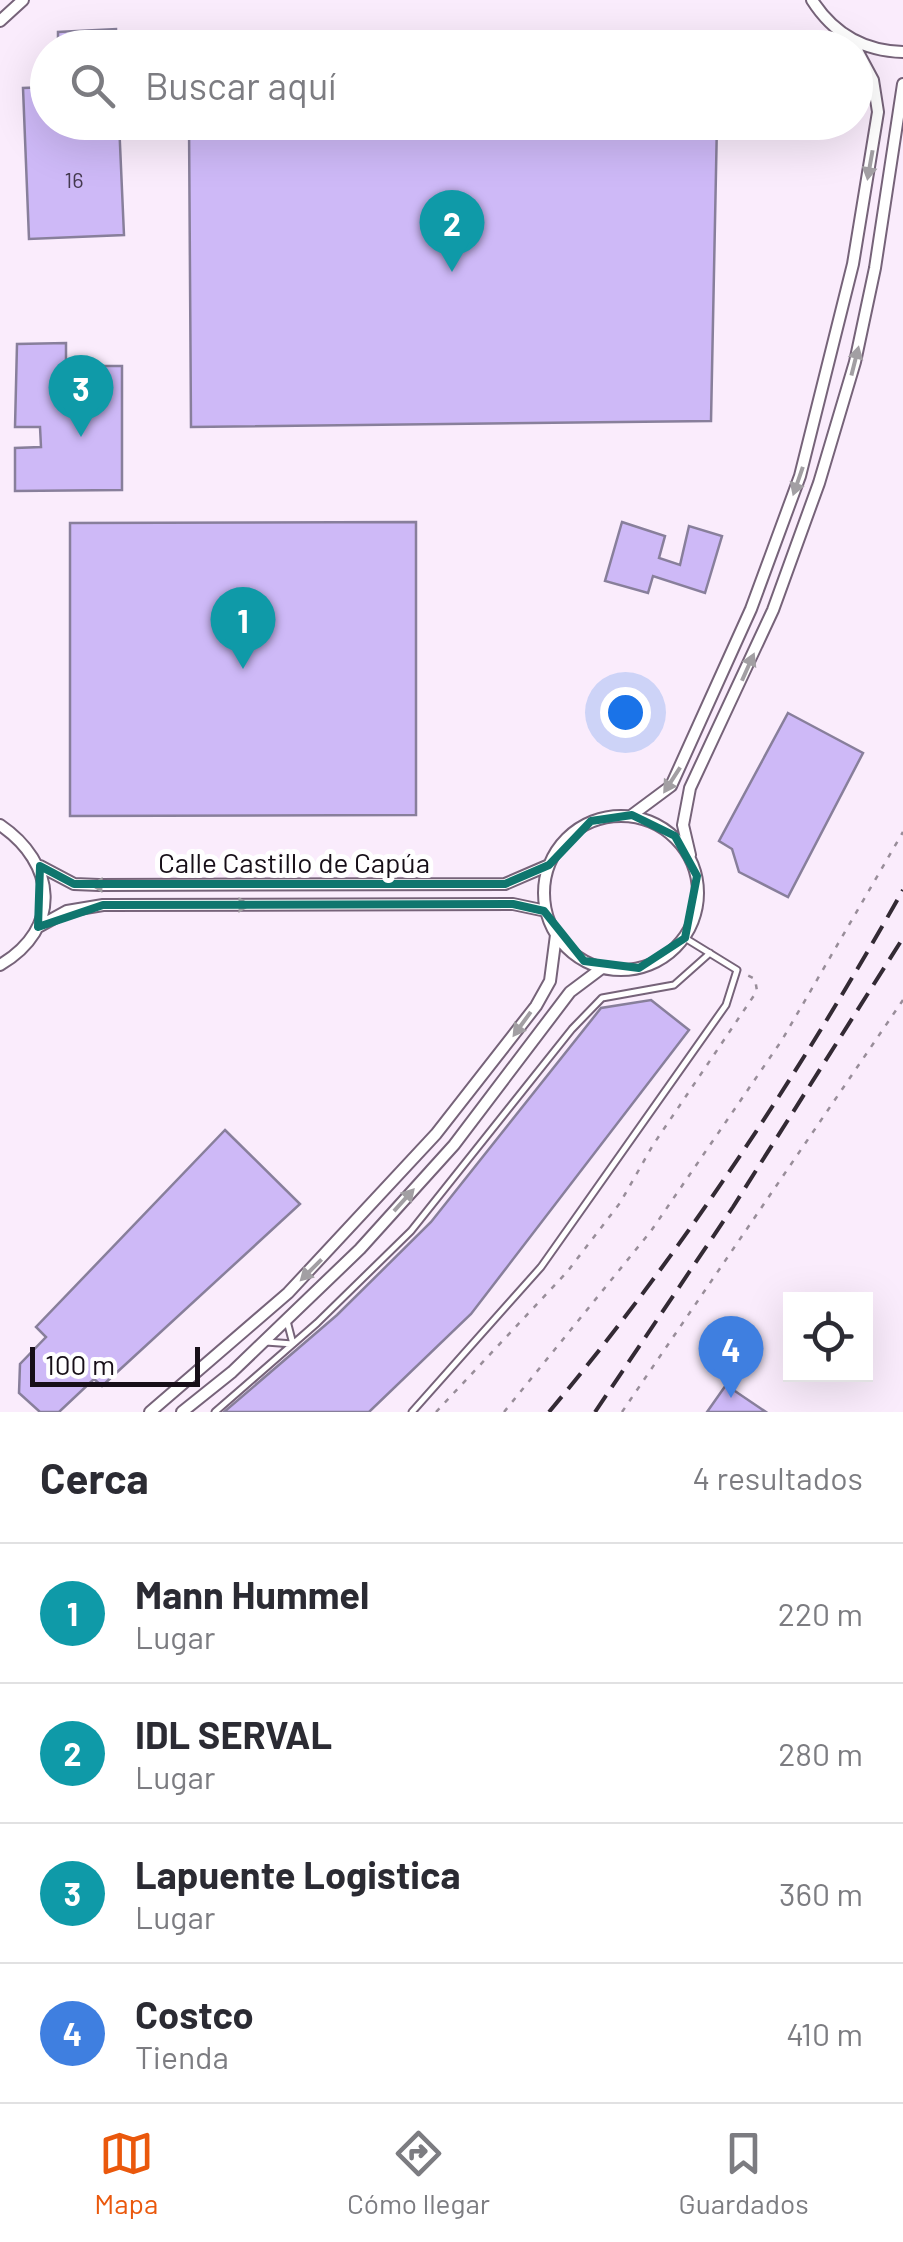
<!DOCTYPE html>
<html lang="es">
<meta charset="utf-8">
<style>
body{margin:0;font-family:Barlow,sans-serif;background:#f2f2f3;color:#2b2b33}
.controls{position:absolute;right:30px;bottom:30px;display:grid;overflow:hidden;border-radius:0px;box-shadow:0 10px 40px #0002}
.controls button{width:90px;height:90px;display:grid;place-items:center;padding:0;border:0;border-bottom:2px solid #e1e1e2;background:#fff;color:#2b2b33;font:50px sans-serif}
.scale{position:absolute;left:30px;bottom:25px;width:170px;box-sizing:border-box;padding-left:10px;border:5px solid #170f18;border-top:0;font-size:28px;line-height:35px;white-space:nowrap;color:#170f18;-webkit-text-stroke:8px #fff;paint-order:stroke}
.you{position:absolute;left:625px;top:712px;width:35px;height:35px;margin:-25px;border:8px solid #fff;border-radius:50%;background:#1a73e8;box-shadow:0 0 0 15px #1a73e833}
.badge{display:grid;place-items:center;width:65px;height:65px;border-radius:50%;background:#ea580c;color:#fff;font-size:32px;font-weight:700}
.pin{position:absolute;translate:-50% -82px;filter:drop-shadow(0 2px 5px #0008)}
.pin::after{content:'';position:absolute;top:52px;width:35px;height:30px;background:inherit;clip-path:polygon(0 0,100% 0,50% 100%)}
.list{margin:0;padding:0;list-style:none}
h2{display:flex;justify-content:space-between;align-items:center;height:130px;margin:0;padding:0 40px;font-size:42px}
h2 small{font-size:32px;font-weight:400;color:#7c7c81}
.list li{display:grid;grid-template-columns:65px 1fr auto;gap:30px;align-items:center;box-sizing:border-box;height:140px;padding:0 40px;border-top:2px solid #e1e1e2}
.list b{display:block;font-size:38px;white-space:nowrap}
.list p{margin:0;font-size:32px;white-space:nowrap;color:#7c7c81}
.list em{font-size:32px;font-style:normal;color:#7c7c81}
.icon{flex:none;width:55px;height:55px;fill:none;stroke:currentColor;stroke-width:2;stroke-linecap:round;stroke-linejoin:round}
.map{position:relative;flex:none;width:903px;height:1412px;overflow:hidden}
.search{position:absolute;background:#fff;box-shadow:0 10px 40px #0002;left:30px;right:30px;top:30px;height:110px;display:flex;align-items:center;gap:25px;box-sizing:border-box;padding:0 35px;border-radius:55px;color:#7c7c81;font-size:38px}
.sheet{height:690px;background:#fff}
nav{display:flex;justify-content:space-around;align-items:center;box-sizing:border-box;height:140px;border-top:2px solid #e1e1e2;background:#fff;font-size:28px;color:#7c7c81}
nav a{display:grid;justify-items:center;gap:5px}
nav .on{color:#ea580c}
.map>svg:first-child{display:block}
</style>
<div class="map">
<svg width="903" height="1412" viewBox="0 0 903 1412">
<rect width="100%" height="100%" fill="#faecfc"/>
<path fill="#ceb9f7" stroke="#887f9b" stroke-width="2.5" d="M116 29V48H58V32Z
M48 87V122H119L124 235 29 239 23 88Z
M189 122H717L711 421 191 427Z
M66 343V366H122V490L15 491V448L41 447 40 427H15L17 344Z
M416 522V815L70 816V523Z
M622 522 665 536 659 558 680 565 689 526 722 536 705 593 653 576 648 593 605 581Z
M788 713 863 753 788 897 739 872 732 849 719 841Z
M651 1000 689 1030 471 1314 369 1412H224L337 1315 431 1222 601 1008Z
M225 1130 300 1204 102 1386 94 1379 59 1412H40L19 1393 20 1364 46 1337 36 1327Z
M726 1385 766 1412H707Z"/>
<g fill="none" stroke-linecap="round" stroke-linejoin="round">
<g stroke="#766379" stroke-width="9">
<path id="service" d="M266 1342 293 1344 287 1321
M215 1412 317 1323 411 1231 572 1029 602 998 674 985 710 953
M412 1412 541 1267 726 1005 737 970 685 938"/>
</g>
<g stroke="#766379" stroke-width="14">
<path id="minor" d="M812 0C833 33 864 51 903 52
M0 21 23 0
M632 815 671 786 751 609 800 476 853 264 878 112 873 80 851 39
M544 893a77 77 0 1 1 154 0a77 77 0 1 1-154 0Z
M0 825C56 863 63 928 0 965
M690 855 683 825 690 788 773 610 819 483 855 362 875 268 903 84
M40 866 74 884 99 885 505 884 549 865
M38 927 67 911 103 905 513 904 546 911
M150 1412 288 1293 436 1134 536 1006 550 981 556 935
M182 1412 232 1372 360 1249 454 1145 570 992 602 968"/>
</g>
<path stroke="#988d99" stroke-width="2.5" stroke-dasharray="5 8" stroke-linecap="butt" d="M436 1412 567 1272 620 1203 653 1145 757 991 755 979 745 974
M504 1412 651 1231 782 1040 903 832
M622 1412 903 1000"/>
<use href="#service" stroke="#fff" stroke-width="5"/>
<use href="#minor" stroke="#fff" stroke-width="10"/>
<path stroke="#332a34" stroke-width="4" stroke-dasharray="20 10" stroke-linecap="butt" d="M549 1412C683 1252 800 1072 903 890
M595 1412 733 1207 903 938"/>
</g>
<defs><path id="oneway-solid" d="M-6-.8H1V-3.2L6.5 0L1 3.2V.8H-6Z" transform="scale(2.5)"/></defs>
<g fill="#a29fa3">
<use href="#oneway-solid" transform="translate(870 165) rotate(100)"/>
<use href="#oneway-solid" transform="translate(855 361) rotate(-76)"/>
<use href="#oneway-solid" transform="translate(798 481) rotate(109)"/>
<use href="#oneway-solid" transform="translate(748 667) rotate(-66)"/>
<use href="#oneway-solid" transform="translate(672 780) rotate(123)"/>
<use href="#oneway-solid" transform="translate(105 885) rotate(-179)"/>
<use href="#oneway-solid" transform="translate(236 905)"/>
<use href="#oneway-solid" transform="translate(522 1024) rotate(126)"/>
<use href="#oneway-solid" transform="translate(404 1200) rotate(-48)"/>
<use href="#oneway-solid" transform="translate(311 1270) rotate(135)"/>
</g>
<path fill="none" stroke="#0f766e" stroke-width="8" stroke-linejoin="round" d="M632 815 675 836 697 876 685 938 639 968 584 961 544 911 513 904 103 905 38 927 40 866 74 884H505L549 865 591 821Z"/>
<g text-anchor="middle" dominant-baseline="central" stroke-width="10" stroke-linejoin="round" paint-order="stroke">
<g font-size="22" fill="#453a50">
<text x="74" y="179">16</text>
</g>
<g font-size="28" fill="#170f18" stroke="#fff">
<text x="294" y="862">Calle Castillo de Capúa</text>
</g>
</g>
</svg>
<div class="controls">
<button><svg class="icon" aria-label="locate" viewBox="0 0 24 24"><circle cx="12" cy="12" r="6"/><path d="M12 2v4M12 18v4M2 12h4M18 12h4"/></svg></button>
</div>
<div class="scale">100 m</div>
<div class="you"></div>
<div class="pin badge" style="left:243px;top:669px;background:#0f9aa8">1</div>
<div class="pin badge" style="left:452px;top:272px;background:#0f9aa8">2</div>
<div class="pin badge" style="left:81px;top:437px;background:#0f9aa8">3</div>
<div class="pin badge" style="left:731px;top:1398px;background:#3f7fe0">4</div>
<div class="search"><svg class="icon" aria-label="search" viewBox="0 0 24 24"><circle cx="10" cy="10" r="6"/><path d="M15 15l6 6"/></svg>Buscar aquí</div>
</div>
<section class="sheet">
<h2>Cerca<small>4 resultados</small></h2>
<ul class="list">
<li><span class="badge" style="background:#0f9aa8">1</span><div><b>Mann Hummel</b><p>Lugar</p></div><em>220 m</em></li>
<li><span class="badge" style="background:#0f9aa8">2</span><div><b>IDL SERVAL</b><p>Lugar</p></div><em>280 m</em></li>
<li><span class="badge" style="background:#0f9aa8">3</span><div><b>Lapuente Logistica</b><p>Lugar</p></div><em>360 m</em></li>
<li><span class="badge" style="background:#3f7fe0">4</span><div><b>Costco</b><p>Tienda</p></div><em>410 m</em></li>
</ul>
</section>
<nav>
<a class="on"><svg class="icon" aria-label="map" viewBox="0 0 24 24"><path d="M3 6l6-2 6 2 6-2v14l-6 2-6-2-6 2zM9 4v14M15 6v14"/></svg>Mapa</a>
<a><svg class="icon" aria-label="directions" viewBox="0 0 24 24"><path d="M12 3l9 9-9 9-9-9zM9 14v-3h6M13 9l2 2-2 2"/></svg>Cómo llegar</a>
<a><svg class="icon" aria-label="saved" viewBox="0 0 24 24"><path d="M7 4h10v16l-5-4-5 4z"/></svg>Guardados</a>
</nav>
